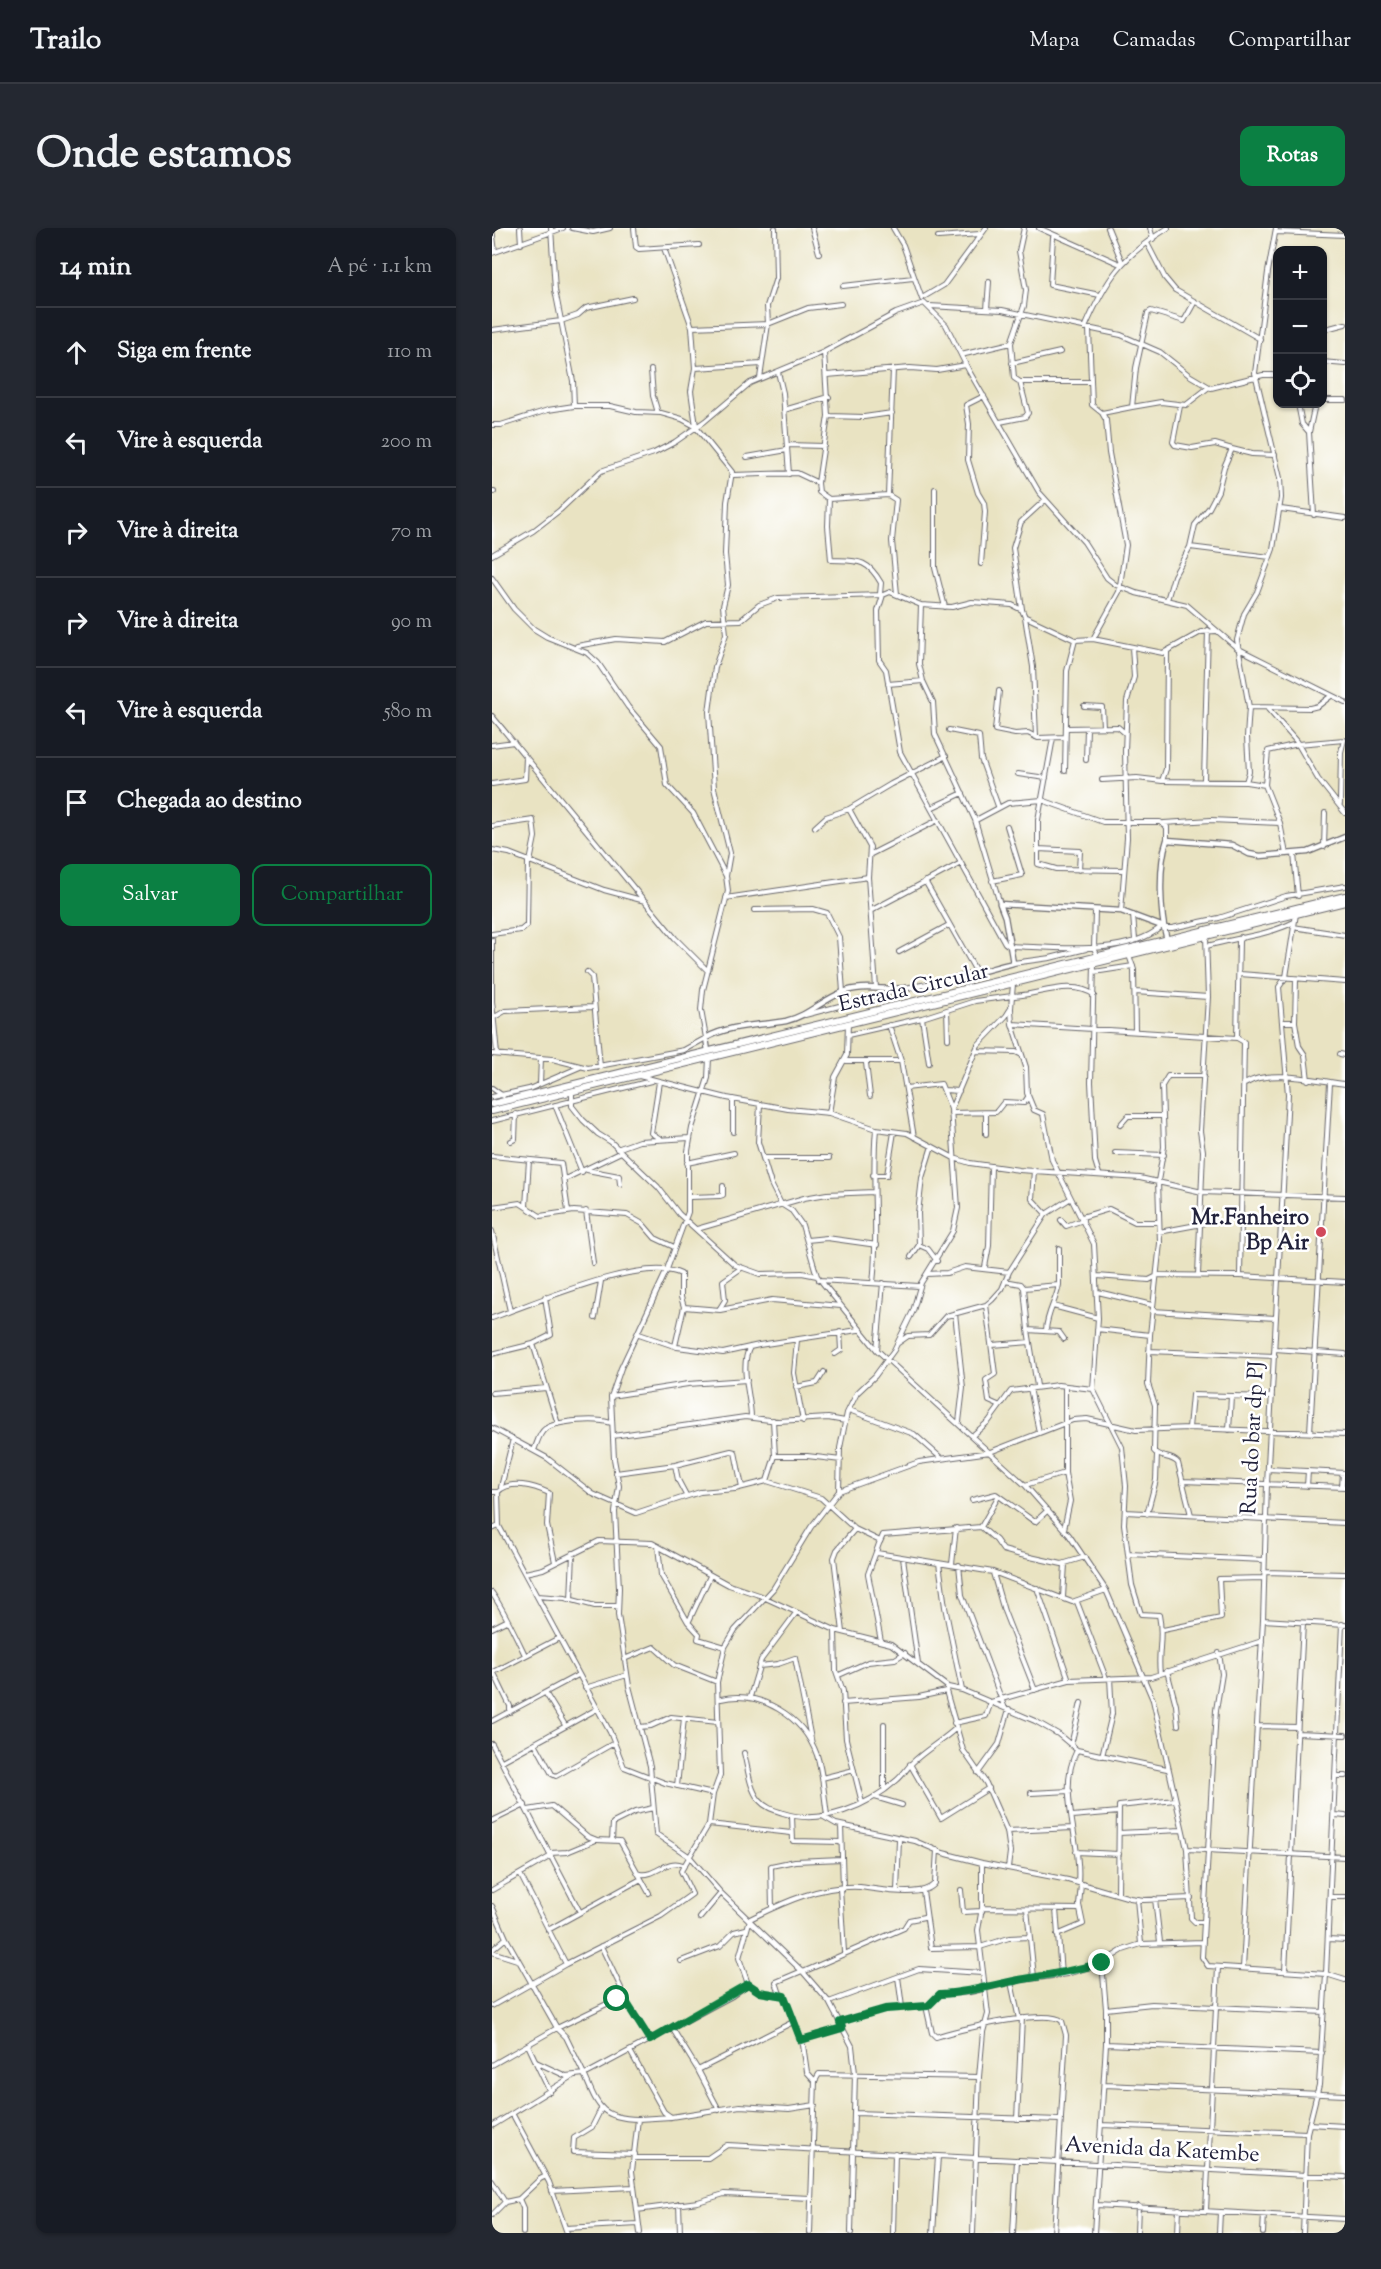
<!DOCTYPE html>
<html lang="pt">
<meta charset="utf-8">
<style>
body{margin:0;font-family:"Sorts Mill Goudy",serif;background:#242831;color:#f1f3f6}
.controls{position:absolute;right:18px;top:18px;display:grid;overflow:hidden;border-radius:12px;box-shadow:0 2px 4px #0004}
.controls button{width:54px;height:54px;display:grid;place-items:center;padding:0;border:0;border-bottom:2px solid #363941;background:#171b24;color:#f1f3f6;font:30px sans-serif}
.stop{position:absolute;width:18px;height:18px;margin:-14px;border:4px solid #0b8043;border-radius:50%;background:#fff}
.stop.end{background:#0b8043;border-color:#fff;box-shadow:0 2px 6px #0008}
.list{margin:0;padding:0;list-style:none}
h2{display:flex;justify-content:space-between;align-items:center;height:78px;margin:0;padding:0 24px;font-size:26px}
h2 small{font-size:20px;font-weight:400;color:#9ea1a6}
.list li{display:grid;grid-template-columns:39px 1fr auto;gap:18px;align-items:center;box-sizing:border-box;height:90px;padding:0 24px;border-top:2px solid #363941}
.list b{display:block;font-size:22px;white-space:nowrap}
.list em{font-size:20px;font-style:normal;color:#9ea1a6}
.actions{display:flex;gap:12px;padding:18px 24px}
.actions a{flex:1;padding:14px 0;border:2px solid #0b8043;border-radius:12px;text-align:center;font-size:21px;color:#0b8043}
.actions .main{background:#0b8043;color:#fff}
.icon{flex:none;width:33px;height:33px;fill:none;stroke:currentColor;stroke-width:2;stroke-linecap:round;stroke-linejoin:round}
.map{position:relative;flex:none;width:853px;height:2005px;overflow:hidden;border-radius:12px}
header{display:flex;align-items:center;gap:36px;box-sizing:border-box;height:84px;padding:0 30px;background:#171b24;border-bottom:2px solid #363941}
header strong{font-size:28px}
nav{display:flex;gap:33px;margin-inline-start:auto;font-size:21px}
.intro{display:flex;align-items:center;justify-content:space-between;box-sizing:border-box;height:144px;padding:0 36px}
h1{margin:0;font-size:42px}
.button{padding:15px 27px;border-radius:12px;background:#0b8043;color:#fff;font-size:21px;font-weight:700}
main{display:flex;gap:36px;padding:0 36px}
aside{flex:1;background:#171b24;border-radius:12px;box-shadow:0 2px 4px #0004}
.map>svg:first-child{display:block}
</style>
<header>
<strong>Trailo</strong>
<nav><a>Mapa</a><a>Camadas</a><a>Compartilhar</a></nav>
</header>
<div class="intro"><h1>Onde estamos</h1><a class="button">Rotas</a></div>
<main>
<aside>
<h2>14 min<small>A pé · 1.1 km</small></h2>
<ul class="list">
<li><svg class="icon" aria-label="ahead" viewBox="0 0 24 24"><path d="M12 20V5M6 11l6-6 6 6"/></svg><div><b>Siga em frente</b></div><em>110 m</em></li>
<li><svg class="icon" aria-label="left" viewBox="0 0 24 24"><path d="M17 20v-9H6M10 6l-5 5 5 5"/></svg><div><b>Vire à esquerda</b></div><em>200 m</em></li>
<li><svg class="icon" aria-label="right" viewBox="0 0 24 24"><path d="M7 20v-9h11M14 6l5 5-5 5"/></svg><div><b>Vire à direita</b></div><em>70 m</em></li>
<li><svg class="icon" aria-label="right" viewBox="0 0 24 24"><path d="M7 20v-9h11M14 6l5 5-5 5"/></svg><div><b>Vire à direita</b></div><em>90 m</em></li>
<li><svg class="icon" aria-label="left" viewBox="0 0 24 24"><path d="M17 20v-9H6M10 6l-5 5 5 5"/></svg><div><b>Vire à esquerda</b></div><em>580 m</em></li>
<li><svg class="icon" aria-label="arrive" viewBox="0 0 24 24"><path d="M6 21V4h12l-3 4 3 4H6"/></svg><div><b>Chegada ao destino</b></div></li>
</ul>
<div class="actions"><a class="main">Salvar</a><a>Compartilhar</a></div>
</aside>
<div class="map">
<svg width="853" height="2005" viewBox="0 0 853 2005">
<rect width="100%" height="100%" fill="#fff"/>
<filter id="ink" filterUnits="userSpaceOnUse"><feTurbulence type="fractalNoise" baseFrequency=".0167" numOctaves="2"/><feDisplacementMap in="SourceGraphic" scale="12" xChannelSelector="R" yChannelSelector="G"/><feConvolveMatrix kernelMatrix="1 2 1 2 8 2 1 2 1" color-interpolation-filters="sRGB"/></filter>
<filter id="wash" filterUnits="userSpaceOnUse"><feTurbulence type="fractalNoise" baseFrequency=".008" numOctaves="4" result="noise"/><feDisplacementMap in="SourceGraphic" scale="24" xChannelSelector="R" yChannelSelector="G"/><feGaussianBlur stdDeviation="1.35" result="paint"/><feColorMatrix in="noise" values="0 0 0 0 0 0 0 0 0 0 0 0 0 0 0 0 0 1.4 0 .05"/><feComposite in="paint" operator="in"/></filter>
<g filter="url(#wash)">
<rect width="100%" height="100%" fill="#e9e3c2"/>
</g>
<g filter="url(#ink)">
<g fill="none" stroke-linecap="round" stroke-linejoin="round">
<g stroke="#68666a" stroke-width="6">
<path id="minor" d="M0 0 3 24
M28 0 29 16
M59 0 63 62 81 153 82 178
M80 0 101 4 118 0
M142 0 144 19 147 21 207 17
M320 0 327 25
M401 0 411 17 430 71
M547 0 628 36
M616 0 630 34
M658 0 661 11
M785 4 853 7
M446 9 488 6
M561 9 558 57 608 67
M655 15 673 50 683 62 768 111
M172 20 200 99 203 140 199 163 204 198
M0 25 71 0
M351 58 421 50
M430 70 452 57 494 0
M437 78 510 82 629 107 668 124 697 147 719 160 771 147H786
M495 81 497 54
M200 99 276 96 316 80 349 76
M593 100C614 51 630 28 676 0
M0 102 69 93 86 87 94 80 141 70
M830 102 853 96
M332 124 336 188 326 255 327 264 337 271 396 267 404 272 400 313 405 366
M469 127 519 115
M830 134 853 136
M520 135 568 124
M203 140 270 136
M159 142 161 168 166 185
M286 144 291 165 297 246
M335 147 418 140 445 142 474 137
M268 150 276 96 275 78 284 50 283 0
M528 154H597
M830 172H853
M806 176 810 196 816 203
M688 178 681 214 683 217 700 220 723 216 740 221
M640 179 669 174 694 177 717 159
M292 182 337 169
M610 185 640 179 644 140 656 85 659 83 692 93 702 75
M336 188 372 189 400 185
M508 194 533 189 536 185 528 154 522 150 519 115 532 78 534 62 527 23 532 0
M0 197H9L56 182 82 178H118L144 184 169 185 190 191 203 198 240 244 235 274 233 326 236 357 231 378 234 406 223 439 217 484 222 560 238 625 234 648
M295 217 332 218
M255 229 295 222
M241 247 305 245 326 255
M443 261V340L453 379
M0 264H2
M396 267 401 141
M337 271 336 298 339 332C365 333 375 330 389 355L388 366
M789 281 853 290
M822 287 817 204 823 176
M698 319 703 297 717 280 726 263 732 239 740 221 760 226 783 227
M0 327 41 303 68 282 109 243 162 225 183 214 213 193 258 155 332 124 404 85 432 75 454 97 477 143 547 264 592 314 615 350 624 357 644 365 695 377 745 420 853 474
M489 336 493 284 492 275 486 265 476 232 477 196 474 177 492 168
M0 350 22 381 42 401 55 409 95 425 106 435 136 479 169 518 175 557 201 585 234 648 236 663 211 762 209 782 214 810 192 822 96 840 60 831 0 826
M391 367 386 383 387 432 394 442 408 524 513 715 517 718C561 719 633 729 669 699
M675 372 682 348 698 319 778 329
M429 377 427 436 431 453 441 474 443 506 483 592 508 676
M530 381 521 320 529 294 553 272
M534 389 583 412 601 411 627 364 634 317 617 225 614 192 610 185 600 177 597 101
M601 411 671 425 709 404 724 403
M85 418 124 411 173 414 214 393 249 392 267 377 286 370 391 367 398 364 429 377 460 379 480 374 520 377 530 382 533 389 541 439 544 509
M675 424 674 541 670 553 754 554 757 544 755 509 757 479 745 412 752 386 765 364 781 321 789 270 788 250 763 145 776 44 784 0
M396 456 431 453
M507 463 503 502 523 506 536 505 546 510 573 509
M592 478 610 479 611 499
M757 479 818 480 826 478 839 468
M775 480 804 513 826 551 853 585
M0 488 183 710 216 743
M574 500 626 499 633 505
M457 502 487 508 489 531 506 578
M561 510 546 592V636L564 641 631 642
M0 517 22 514
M594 532 595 500
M573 543 575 443 583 412
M526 546 554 550
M610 552 645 550 670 553
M712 552 716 402
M754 554 773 557
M0 556 33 551 34 529
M848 576 849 524 852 512
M439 580 471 565
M357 581 378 619 376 649 384 760
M484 592 516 575 550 572 611 594H668L675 599V612
M672 595 719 592 788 595
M0 598 41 592 43 609 38 634
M323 599 334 589 357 581 399 556 454 528
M832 619 833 585
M546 621 588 623 587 642
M0 622 17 625 112 662 153 673
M379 626 446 592
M794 626 788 595 773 557 776 523 806 516 852 512
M802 626 806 668
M433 653 485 745
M500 653 530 647 515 598
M234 670 376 649
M262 682 321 681 335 685 347 709 351 764
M380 682 469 635
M603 683 602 720 606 729
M629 683 635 610 633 523 635 473 642 449 640 419
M641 687 643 712
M801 699 853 707
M672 700H680L727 690 794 668 853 658
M0 706 29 702 35 697 36 633
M0 712V773L5 826
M715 718C743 710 777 707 802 694
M407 724 457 697
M637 727 642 742 643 803
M521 735 558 730 594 721
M602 736 599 854 603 933 607 946
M95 744 100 749 108 839
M602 744 641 738
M748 746 853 754
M804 752 803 794 807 818 813 827 816 852
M521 756 520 768C544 768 580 750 602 767
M643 764 716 769
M519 781 520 796 745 810 752 814 748 1048
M455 782 456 811
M313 787 408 762
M1 790 13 783 101 779
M790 794H803
M520 796 534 839 535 865 542 882 551 886 560 932 602 1016 606 1090 601 1161 630 1219 634 1258 632 1296 640 1357 649 1386 667 1387C672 1410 665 1424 668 1445
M397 797 409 833 422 909
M356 807 430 790 437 835
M745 810 747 713 749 709
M483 823 524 824 530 827
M848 826 853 827
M217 830 216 850 200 900 196 923V984L174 1044 129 1140 119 1169 122 1231 127 1258 123 1284 127 1360 126 1387 137 1458 158 1538 164 1606 198 1629 229 1665 311 1744 337 1774 360 1818 363 1845 359 2005
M354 833H409
M374 835 378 868
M147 848 235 870 296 881 337 885 384 901 415 905 462 930 478 935 527 942 648 950 710 964 853 969
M167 854 159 905 167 910
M48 856 49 830
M753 856C775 840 827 853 853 856
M0 860 11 868
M414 860 449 856 459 881
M452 862 467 863
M80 864V878L91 892 106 906 119 914 166 959 187 986 243 1037 268 1046 310 1045 325 1048 385 1122 533 1257 577 1307 614 1362 661 1472 695 1621 699 1690 703 1694H712
M0 869 37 861 88 839
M268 876 266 914 279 956 289 976 300 983 310 997 325 1048
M63 877 90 944
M337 885 343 849 355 827 356 795
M459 885 504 884 512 874 532 875 536 869
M494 885V906
M0 893 159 853
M628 897 636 888H671
M241 904V871
M19 913 23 911 24 886
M125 921 147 913 198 910
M623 925 672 927
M0 928 69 935 76 983
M272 930H337
M195 935 242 925
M95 942 127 948 128 956
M542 942 540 971 554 986
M381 947H395L402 904
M73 951 129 924
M198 969 228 968 231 967V958
M34 978 37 932
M0 979 28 975 48 988 82 983 135 987 151 996 163 1010 182 1019
M94 983 101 1035
M590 989 617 981 643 994H666
M569 992 574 998 591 992
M205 1001 312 970 335 966 382 964
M0 1003 18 1083
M667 1004 710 996
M315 1012 335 1010 385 1017
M427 1017 436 1021 445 1033
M567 1020V1057
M419 1029 427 1017 426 985 430 950 440 918
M493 1039 497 1018 499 938
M435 1046 455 1045 473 1039 517 1044
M706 1047 711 923 708 903 716 769 714 708
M605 1048 657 1052 667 1047 748 1048 853 1054
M327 1052 427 1058
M513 1053 529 1056 532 1060 536 1102 545 1158
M381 1055C387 1003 379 953 384 901
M532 1060 567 1057C564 1073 555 1085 554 1102
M606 1064 660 1077
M494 1077 503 1146 494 1152 497 1173 506 1177
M561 1078 606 1090
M228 1080 233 1072 231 1053 248 1041
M660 1083 784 1090
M463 1085 471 1160 467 1194
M0 1090C40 1076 151 1027 189 1046V1069L192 1079 228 1082 280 1072 349 1078
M103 1090 109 1053
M605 1101 658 1107
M536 1102 567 1104 572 1111
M147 1106 185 1119 231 1125 267 1117 366 1102
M305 1112 302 1145 311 1193
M406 1115 416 1108 437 1107 454 1088 494 1077 500 1072 510 1061 517 1044 554 986 579 970
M41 1116 66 1196
M500 1117 538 1114
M183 1118 192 1079
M258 1119C247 1138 259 1169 259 1189
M783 1121 853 1126
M385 1122 391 1055
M657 1123 783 1128
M0 1126 41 1116 59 1107 53 1069
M343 1126 349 1122 348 1104
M304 1159 325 1155 332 1144
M538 1160 547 1204
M0 1165 54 1160
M119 1168 196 1156 255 1152
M357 1182 422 1206 449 1230
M0 1200 55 1230 101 1266 144 1285 208 1264 243 1261 275 1253 329 1270 363 1301 388 1313 376 1346 389 1413
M697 1200 700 1167 780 1169
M737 1202 739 1168
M818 1204 838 855
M481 1207 497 1193 519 1163 566 1157 601 1161
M121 1208 253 1189 286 1193 336 1190 353 1193
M42 1222C45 1216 47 1205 53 1201 66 1192 106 1190 119 1195
M283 1228H315L349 1232
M183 1237 186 1252 194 1267
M776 1241 853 1245
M124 1245 183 1237 239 1223 243 1224 250 1259
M275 1253 283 1228 281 1192
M690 1253 853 1259
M533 1257 573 1245
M815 1258 816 1243
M9 1259 21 1211
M850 1259 851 1245
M347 1263 427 1234 498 1224 581 1192 595 1191 644 1202 697 1200 853 1206
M0 1264H6L7 1298 118 1504 132 1539 173 1555 221 1566
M6 1264C18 1251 42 1258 57 1265L55 1297 63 1334
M480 1272 504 1266 543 1294 556 1282
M633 1284 853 1295
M655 1286 664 1252 665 1227
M699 1287 686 1235C679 1227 668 1231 662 1223L663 1177 656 1156 658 1107 668 1015 666 953 672 919 670 858 676 848H712
M489 1299 506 1269
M0 1301 7 1298
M572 1301 578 1273 573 1245V1158
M388 1314 391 1307 489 1299 504 1312 511 1322 529 1327 570 1336 593 1329
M166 1318 169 1347 196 1394 207 1406 206 1411 233 1419
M385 1325 501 1344 580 1374 614 1362
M637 1326 772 1332
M411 1330 426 1436
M447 1335 453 1379 470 1462
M460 1336 464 1300
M467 1337 470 1367 512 1478
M772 1344 853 1346
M33 1345 51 1341 107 1313 160 1315 237 1357 267 1367 343 1402 399 1416 456 1459 470 1462 543 1493 566 1506 585 1522 675 1541
M501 1345 512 1383 543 1462
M545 1360 577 1452
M0 1365C13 1384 23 1406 33 1427
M45 1368 73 1370 103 1378H125
M571 1369 573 1336
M79 1372 81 1325
M585 1374 614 1450
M771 1392 853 1397
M197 1393 218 1348
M0 1400 14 1393
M343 1402 344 1443 351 1463 354 1511 370 1575
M671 1402 729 1390 727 1351 772 1350
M351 1404 342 1330 345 1322 363 1301
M727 1425 730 1446 724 1482 710 1729 716 1738 834 1746 850 1396
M132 1431 162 1419 182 1437 225 1454
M267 1438 286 1436 303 1430 320 1516
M675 1443 684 1477 686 1497
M0 1445 67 1410
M2 1445 18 1478V1484
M347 1447 376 1434 403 1431 413 1425
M456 1459 454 1463 471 1522 494 1555 515 1603 518 1624 516 1640
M93 1460 135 1447
M54 1466 73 1497
M258 1469 269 1432 304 1385
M229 1471C268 1462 311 1488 325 1527 331 1546 332 1567 335 1587
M351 1475 427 1469 454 1463
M0 1493 86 1447
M462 1495 494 1488 499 1474 577 1452 659 1449 770 1413
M392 1496V1560
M765 1498 805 1499
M147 1499 159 1498 179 1489 226 1494
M805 1505 853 1507
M43 1515 60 1546 64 1548 122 1515
M0 1516 88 1684
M579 1517 589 1475
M585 1522C564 1563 590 1612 586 1655
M252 1525C256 1540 257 1559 267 1572 274 1580 282 1582 291 1585 330 1598 376 1578 405 1552 411 1547 415 1540 420 1535 433 1522 450 1513 463 1501
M610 1528 620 1486 618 1450
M10 1533 105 1481
M418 1536 449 1590 497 1560
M486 1545 507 1516 517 1481
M845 1548H853
M330 1550 362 1542
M185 1558 192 1490
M539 1565 578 1563
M383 1569 410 1577
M36 1582 60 1578 95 1608 105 1612 128 1613 157 1665
M843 1587 853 1588
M300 1588 301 1613 349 1614
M330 1588 344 1596 423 1613 451 1625 490 1635 576 1652 638 1670 652 1672 699 1670
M580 1588 627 1584
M0 1593 33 1577
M217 1596 299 1605
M349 1597 351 1660
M515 1603 581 1600
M627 1605 689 1602
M120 1612 121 1595 143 1584 161 1580
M695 1621 853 1629
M584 1624 627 1626
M58 1625 75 1624 104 1612
M28 1646 74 1736
M148 1646C164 1649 174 1630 191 1637
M348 1660 352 1724
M0 1662 59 1628
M469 1662 471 1684 490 1683
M405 1663 407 1611
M431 1663 439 1720 488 1719 517 1710 536 1709
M626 1666 627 1578 683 1572
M838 1669H853
M645 1671 649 1716
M663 1671 668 1714
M0 1678 14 1710 0 1722
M280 1680 279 1638 303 1633 350 1631
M490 1680 588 1681
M535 1681 542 1749
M564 1681 569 1746
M208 1690 229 1665
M56 1702 149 1651
M565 1707 591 1696 587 1677 589 1657
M14 1710 65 1800 125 1771 129 1766V1760L109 1718
M836 1711 853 1712
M0 1724 25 1732
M189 1733 228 1718 242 1704 254 1701
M751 1740 771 1392 775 1256 796 866 787 759 794 749 804 686
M793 1743 811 1395
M311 1744 412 1700 417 1692 432 1689
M406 1749 410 1779
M519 1754 527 1791
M256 1756 268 1764 292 1768 311 1817 315 1844 323 1853
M129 1766 158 1812
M288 1766 284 1754 310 1743
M337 1774 427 1741 490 1745
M0 1778 74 1736 169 1688 200 1666 189 1643 217 1596 221 1566 228 1547 225 1454 233 1419 243 1402 281 1361 319 1299 347 1263 348 1220 355 1185 365 1165 383 1148 402 1122 421 1083 429 1055 461 1003 466 980 459 881 486 817 514 788 519 780 520 768 483 773 430 790
M434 1778 440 1805 444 1809C463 1802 556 1780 570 1793L574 1807 562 2005
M614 1781 660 1776 832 1784
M348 1794 393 1781 436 1778 448 1766 478 1764 522 1753 575 1746 610 1735 631 1722 649 1716 711 1714
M180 1800 206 1842
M309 1812 350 1800
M614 1816 830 1825
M36 1817 44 1834 74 1848 92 1846C106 1878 108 1890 146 1891
M138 1823 172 1884 179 1889
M44 1835 58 1864
M0 1837 65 1800 74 1809 92 1846 96 1845 240 1768 256 1756 247 1730 258 1691C292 1674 329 1657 368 1659 386 1661 432 1671 443 1655L445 1622
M612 1857 853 1867
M109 1881 100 1899 82 1910 81 1924 143 1926
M227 1882 206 1842 301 1794
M363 1885 568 1892
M21 1887 57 1954 75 2005
M525 1891 530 1790
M817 1896 853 1898
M609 1897 815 1905
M0 1898 81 1848
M142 1930H216L235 1917 853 1949
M0 1953 13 1974
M60 1963 141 1959
M27 1971 31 1980V2005
M187 1976 188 2005
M604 1977 853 1991
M145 1982 206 1974 232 1966 319 1970
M714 1982 726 1739
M0 1987 13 1974 27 1971 48 1951 54 1948
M74 2000 146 1996
M148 2005 140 1943 146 1891 179 1889 248 1878 297 1881 323 1877
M318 2005 323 1853 327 1846 487 1849
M401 2005 403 1925
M441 2005 446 1928
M481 2005 487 1849 491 1804 496 1786 486 1702 490 1680V1635
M521 2005 525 1932
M602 2005 614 1816V1781L610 1735
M645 2005 646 1978
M686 2005 687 1981
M727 2005 728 1984
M771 2005 772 1986
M811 2005 815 1905 827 1857 834 1746 853 1752"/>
</g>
<g stroke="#68666a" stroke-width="7">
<path id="tertiary" d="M675 712C668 687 666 638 675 612L740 617 757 626 768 628 816 624 853 609
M216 823 214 810C239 796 268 798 294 793 316 788 330 772 351 764 371 756 394 763 414 760 450 755 486 744 521 735L513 689 508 676 629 683 672 699"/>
</g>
<g stroke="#68666a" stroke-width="8">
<path id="primary" d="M0 876 853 668
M0 883 853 674"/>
</g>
<use href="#minor" stroke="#fff" stroke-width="4"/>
<use href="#tertiary" stroke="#fff" stroke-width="4.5"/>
<use href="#primary" stroke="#fff" stroke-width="6"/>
</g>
</g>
<g fill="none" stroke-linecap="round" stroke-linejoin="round" filter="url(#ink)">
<path stroke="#0b8043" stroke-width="8" d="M125 1771 129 1766 158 1812 256 1756 268 1764 292 1768 309 1812 350 1800 348 1794 393 1781 436 1778 448 1766C476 1765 500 1757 527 1752 555 1747 582 1743 610 1735"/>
</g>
<circle fill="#d1495b" stroke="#fff" stroke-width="2" cx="829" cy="1004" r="6"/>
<g text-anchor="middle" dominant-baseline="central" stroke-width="5" stroke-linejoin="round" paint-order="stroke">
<g font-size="22" fill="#22223b" stroke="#fff">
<text transform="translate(422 761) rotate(-13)">Estrada Circular</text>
<text transform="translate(762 1210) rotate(-87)">Rua do bar dp PJ</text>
<text transform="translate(670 1923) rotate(3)">Avenida da Katembe</text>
</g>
<g font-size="22" font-weight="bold" fill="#22223b" stroke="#fff" text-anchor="end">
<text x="817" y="991">Mr.Fanheiro<tspan x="817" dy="25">Bp Air</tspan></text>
</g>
</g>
</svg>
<div class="controls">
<button>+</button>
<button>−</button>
<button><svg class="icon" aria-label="locate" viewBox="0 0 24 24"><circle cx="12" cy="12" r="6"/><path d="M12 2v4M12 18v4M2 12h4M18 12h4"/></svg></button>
</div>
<div class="stop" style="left:125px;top:1771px"></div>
<div class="stop end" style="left:610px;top:1735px"></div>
</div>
</main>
